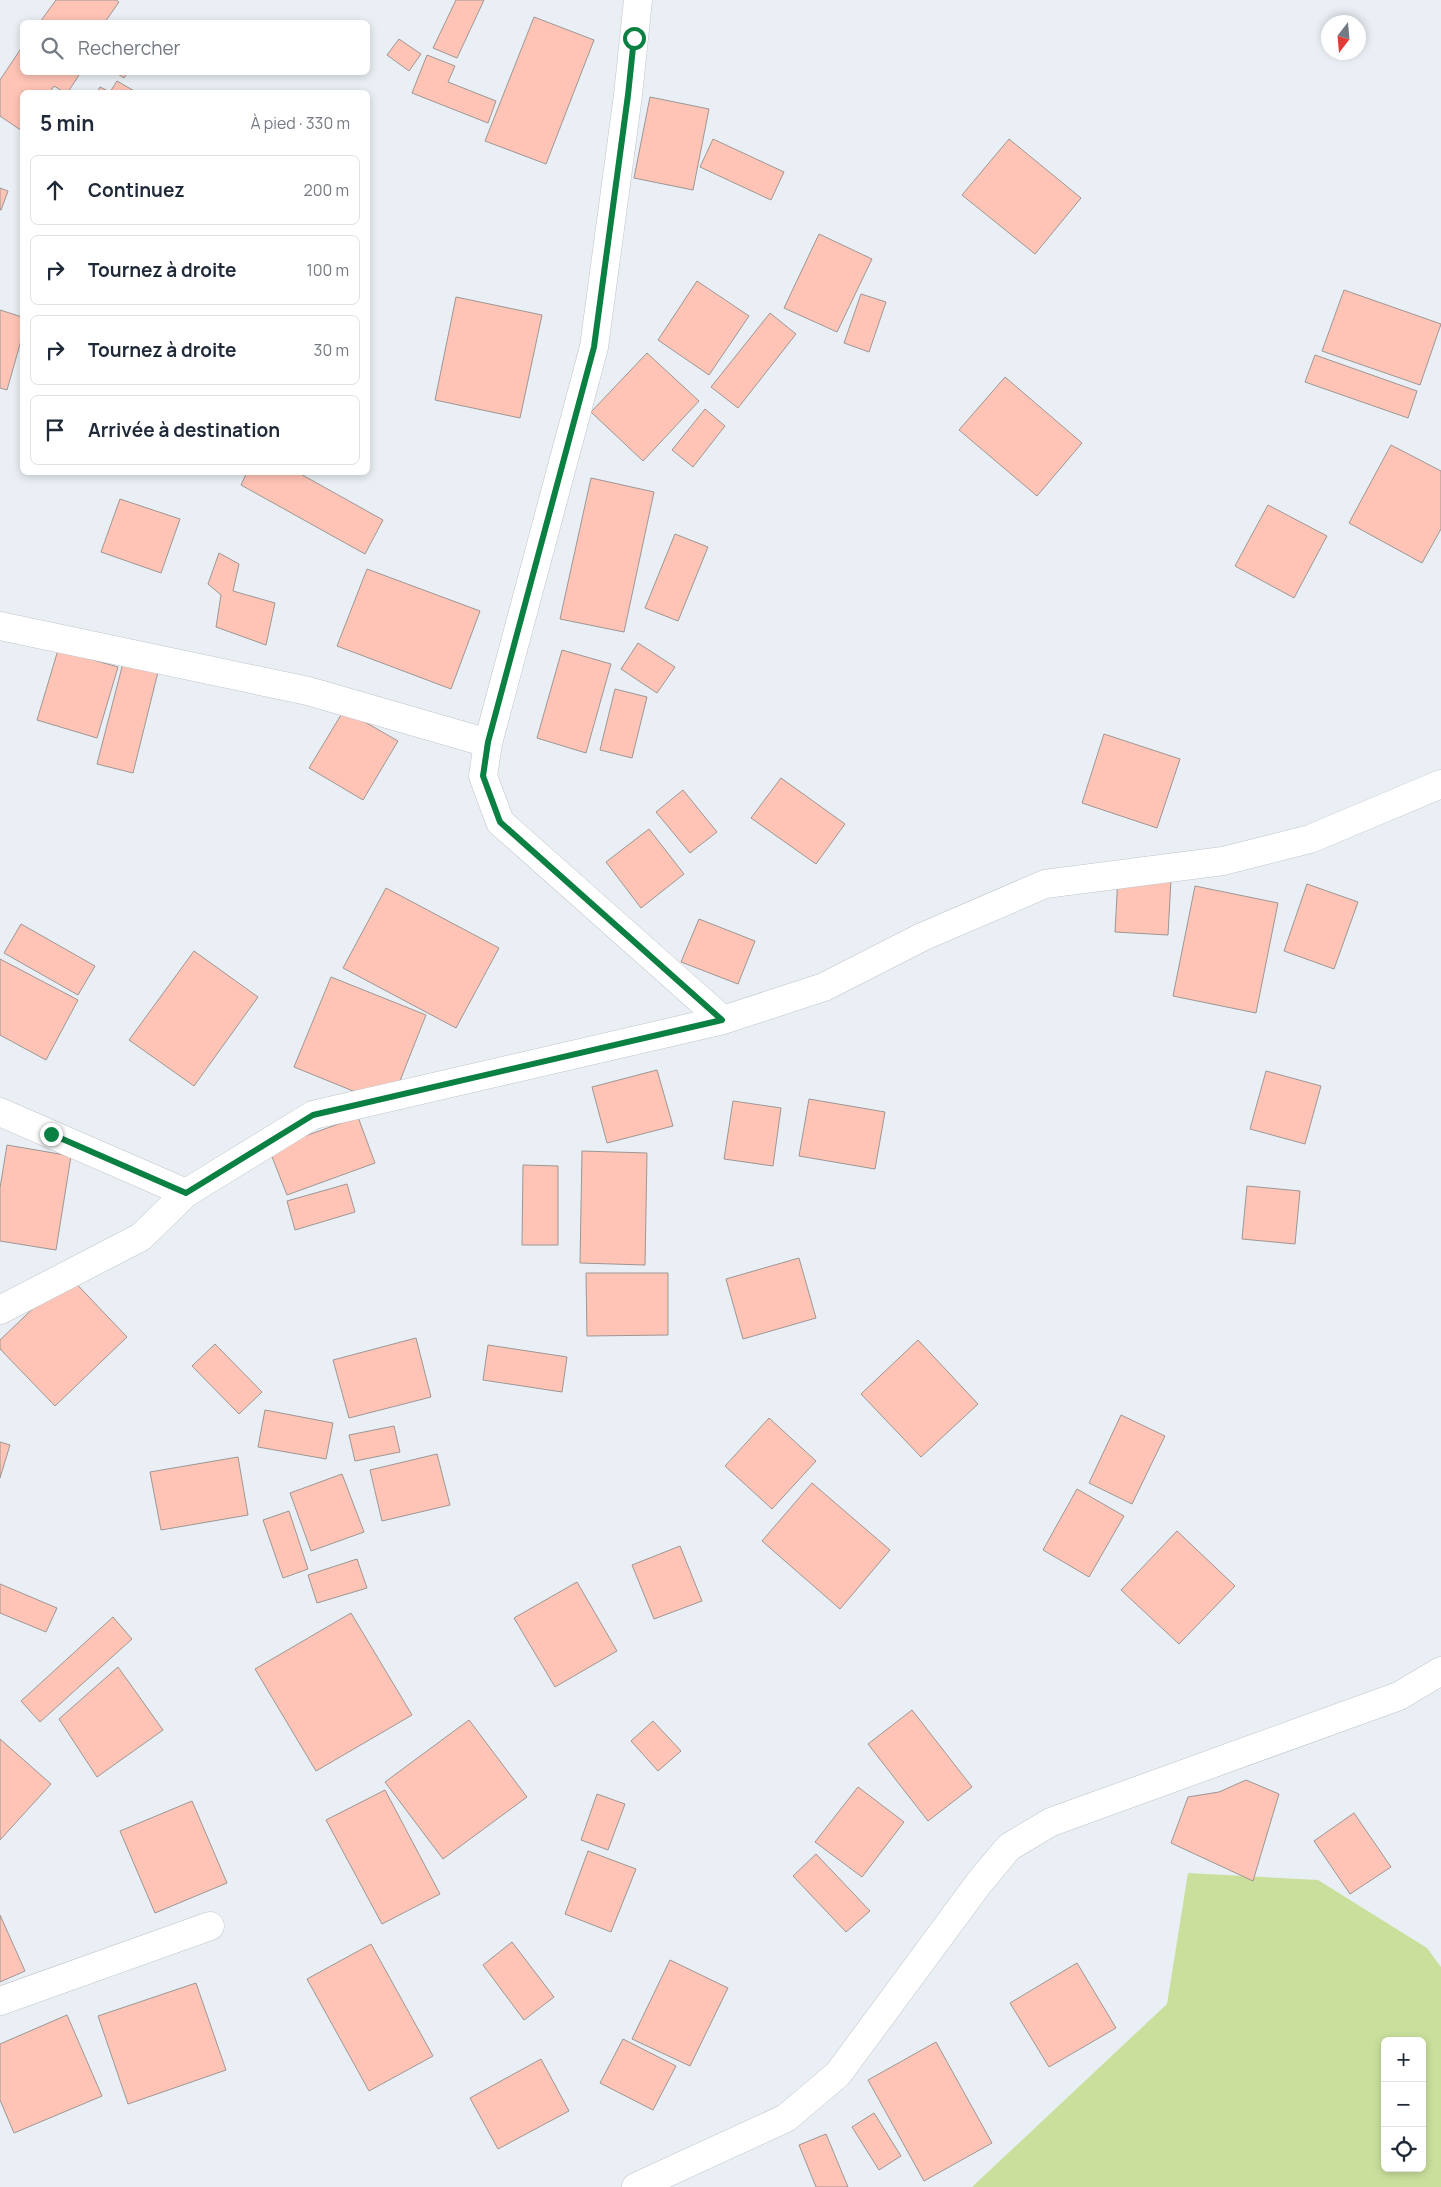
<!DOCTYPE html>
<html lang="fr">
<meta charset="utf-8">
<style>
body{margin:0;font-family:Manrope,sans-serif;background:#f2f2f3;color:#1f2937}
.controls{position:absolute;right:15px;bottom:15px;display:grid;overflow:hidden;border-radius:8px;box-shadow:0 2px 8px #0003}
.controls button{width:45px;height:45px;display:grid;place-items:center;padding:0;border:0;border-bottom:1px solid #e0e1e3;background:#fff;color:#1f2937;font:25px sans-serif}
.compass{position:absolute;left:1321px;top:15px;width:45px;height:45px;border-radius:50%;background:#fff;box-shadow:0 2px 8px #0003;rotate:196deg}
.stop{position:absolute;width:15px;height:15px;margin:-11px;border:4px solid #0b8043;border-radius:50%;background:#fff}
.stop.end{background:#0b8043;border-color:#fff;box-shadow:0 1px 5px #0008}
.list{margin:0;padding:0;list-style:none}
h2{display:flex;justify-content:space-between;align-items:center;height:65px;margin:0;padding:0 20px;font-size:21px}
h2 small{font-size:16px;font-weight:400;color:#747a83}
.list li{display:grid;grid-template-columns:32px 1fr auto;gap:15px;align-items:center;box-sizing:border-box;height:70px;margin:0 10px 10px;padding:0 10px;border:1px solid #e0e1e3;border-radius:8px}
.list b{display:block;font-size:19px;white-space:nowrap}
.list em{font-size:16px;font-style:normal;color:#747a83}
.icon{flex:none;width:28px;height:28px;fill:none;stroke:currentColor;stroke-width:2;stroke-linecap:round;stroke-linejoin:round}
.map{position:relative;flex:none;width:1441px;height:2187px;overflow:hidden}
.search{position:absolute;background:#fff;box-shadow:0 2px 8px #0003;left:20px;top:20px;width:350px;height:55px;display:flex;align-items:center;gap:12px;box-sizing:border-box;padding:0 18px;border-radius:8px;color:#747a83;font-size:19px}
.panel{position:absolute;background:#fff;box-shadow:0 2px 8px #0003;left:20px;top:90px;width:350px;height:385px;border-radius:8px}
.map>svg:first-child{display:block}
</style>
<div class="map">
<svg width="1441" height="2187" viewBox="0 0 1441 2187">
<rect width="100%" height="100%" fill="#e9eff4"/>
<path fill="#cadf9c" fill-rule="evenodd" d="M1188 1873 1318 1880 1427 1948 1441 1967V2187H972L1167 2004ZM1385 2041H1422V2168H1385Z"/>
<path fill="#ffc4b5" stroke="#9d9694" d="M56 0H116L119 2 105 22H40Z
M456 0H484L457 58 433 48Z
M534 17 594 40 546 164 485 141Z
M399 39 421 54 409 71 387 55Z
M22 47V72H81L68 92H64L54 86 50 92H22V131L0 116V80Z
M427 55 455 66 448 82 496 101 488 123 412 93Z
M115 72H128L124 78Z
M117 81 136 92H97L100 87 110 92Z
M650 97 709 109 693 190 634 178Z
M713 139 784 172 771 200 700 167Z
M1009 139 1081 198 1035 254 962 195Z
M0 188 8 191 1 210H0Z
M819 234 872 259 837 332 784 308Z
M697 281 749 316 709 375 658 340Z
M1344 290 1441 324 1420 385 1322 351Z
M861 294 886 302 869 352 844 343Z
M456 297 542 315 520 418 435 400Z
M0 310 22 317V337L7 390 0 388Z
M770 313 796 334 738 408 711 387Z
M647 353 699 401 643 461 591 412Z
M1315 355 1417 391 1408 418 1305 382Z
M1005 377 1082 443 1037 496 959 430Z
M705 409 725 426 693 467 672 450Z
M1391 445 1441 471V529L1422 563 1349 523Z
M247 472H297L383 520 365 554 241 485Z
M591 478 654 492 624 632 560 619Z
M120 499 180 519 161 573 101 552Z
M1268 505 1327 536 1294 598 1235 566Z
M675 534 708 547 678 621 645 608Z
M219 553 239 564 233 591 275 603 266 645 216 627 221 595 208 584Z
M367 569 480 611 451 689 337 646Z
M638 643 675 667 657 693 621 669Z
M58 650 118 667 97 738 37 720Z
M562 650 611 664 586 753 537 738Z
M123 663 158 672 133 773 97 764Z
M615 689 647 697 632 758 600 750Z
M344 710 398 741 363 800 309 768Z
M1104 734 1180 759 1157 828 1082 803Z
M781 778 845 824 816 864 751 818Z
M683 790 717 832 690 853 656 812Z
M649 829 684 874 641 908 606 862Z
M1118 876 1171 879 1168 935 1115 932Z
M1307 884 1358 902 1334 969 1284 951Z
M1195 886 1278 903 1256 1013 1173 996Z
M386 888 499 948 456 1028 343 968Z
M699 919 755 941 738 984 681 962Z
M21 924 95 966 78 995 4 953Z
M194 951 258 997 194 1086 129 1040Z
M0 959 78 1000 46 1060 0 1035Z
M331 977 426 1015 390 1106 294 1067Z
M657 1070 673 1126 607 1143 592 1087Z
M1266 1071 1321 1086 1305 1144 1250 1129Z
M809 1099 885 1112 875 1169 799 1156Z
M733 1101 781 1108 773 1166 724 1159Z
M358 1117 375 1163 287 1195 269 1149Z
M7 1145 71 1156 56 1250 0 1241V1188Z
M582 1151 647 1153 645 1265 580 1263Z
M523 1165 558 1166V1245H522Z
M347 1184 355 1212 295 1230 287 1201Z
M1247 1186 1300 1191 1295 1244 1242 1239Z
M799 1258 816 1318 743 1339 726 1279Z
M586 1273H668V1335L587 1336Z
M68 1275 127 1337 55 1406 0 1349V1340Z
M416 1338 431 1397 349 1418 333 1360Z
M918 1340 978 1404 921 1457 861 1394Z
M215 1344 262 1392 239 1414 192 1366Z
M488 1345 567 1357 562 1392 483 1380Z
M265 1410 333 1423 326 1459 258 1447Z
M1121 1415 1165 1436 1132 1504 1089 1483Z
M769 1418 816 1461 772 1509 725 1466Z
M394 1426 400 1452 355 1461 349 1435Z
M0 1442 10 1445 0 1478Z
M437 1454 450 1505 382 1521 370 1470Z
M238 1457 248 1515 161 1530 150 1472Z
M342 1474 364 1532 311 1551 290 1493Z
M812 1483 890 1550 840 1609 762 1541Z
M1077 1489 1124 1516 1089 1577 1043 1550Z
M289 1511 308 1569 283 1578 263 1520Z
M1177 1531 1235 1586 1179 1644 1121 1590Z
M680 1546 702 1601 654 1619 632 1565Z
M357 1559 367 1588 317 1603 308 1575Z
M577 1582 617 1651 555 1687 514 1618Z
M0 1584 57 1608 46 1632 0 1613Z
M351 1613 412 1715 316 1771 255 1669Z
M113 1617 132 1639 40 1722 21 1701Z
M118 1667 163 1730 97 1777 59 1719Z
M912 1710 972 1787 928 1821 868 1744Z
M469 1720 527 1797 443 1859 385 1782Z
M653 1721 681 1751 658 1771 631 1741Z
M0 1739 51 1784 0 1840Z
M1246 1780 1279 1794 1253 1881 1171 1843 1188 1797 1219 1792Z
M858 1787 904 1822 862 1877 815 1842Z
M385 1790 440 1894 382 1924 326 1820Z
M597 1794 625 1804 608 1850 581 1840Z
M192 1801 227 1883 155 1913 120 1831Z
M1354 1813 1391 1867 1350 1894 1314 1841Z
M588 1851 636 1869 611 1932 565 1914Z
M816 1854 870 1911 846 1932 793 1876Z
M0 1915 25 1971 0 1982Z
M512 1942 554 1997 524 2020 483 1965Z
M371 1944 433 2056 369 2091 307 1979Z
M670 1960 728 1988 690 2066 632 2039Z
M1077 1963 1116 2028 1049 2067 1010 2003Z
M196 1983 226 2070 128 2104 98 2016Z
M67 2015 102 2096 14 2133 0 2100V2044Z
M623 2039 676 2066 653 2110 600 2083Z
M936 2042 992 2143 924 2181 868 2080Z
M541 2059 569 2111 498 2149 470 2098Z
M874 2113 901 2156 879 2170 852 2127Z
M826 2134 848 2187H816L799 2145Z"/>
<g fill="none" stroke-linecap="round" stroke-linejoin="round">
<g stroke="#bfc5ca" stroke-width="29">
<path id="minor" d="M638 0 628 95 594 347 488 743 483 776 500 822 723 1020
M0 626 308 691 488 743
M0 1112 186 1193
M0 1310 141 1237 186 1193 313 1115 723 1020 824 987 922 937 1045 884 1223 861 1310 839 1441 784
M0 2001 210 1926
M636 2187 786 2118 838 2074 979 1883 1009 1847 1051 1822 1399 1696 1441 1671"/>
</g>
<use href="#minor" stroke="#fff" stroke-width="28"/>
</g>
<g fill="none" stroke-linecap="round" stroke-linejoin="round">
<path stroke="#0b8043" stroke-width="6" d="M51 1134 186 1193 313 1115 722 1020 500 822 483 776 488 742 594 347 628 95 634 38"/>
</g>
</svg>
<div class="controls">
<button>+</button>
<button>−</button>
<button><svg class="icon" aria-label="locate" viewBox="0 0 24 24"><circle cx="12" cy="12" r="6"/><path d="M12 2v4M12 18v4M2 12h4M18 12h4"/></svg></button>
</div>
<svg class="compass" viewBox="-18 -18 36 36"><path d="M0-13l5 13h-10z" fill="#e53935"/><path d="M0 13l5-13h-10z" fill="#747a83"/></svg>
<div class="stop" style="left:634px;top:38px"></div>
<div class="stop end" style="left:51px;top:1134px"></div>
<div class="search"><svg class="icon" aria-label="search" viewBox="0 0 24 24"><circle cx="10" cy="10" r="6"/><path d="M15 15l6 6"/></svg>Rechercher</div>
<section class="panel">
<h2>5 min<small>À pied · 330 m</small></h2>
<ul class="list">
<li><svg class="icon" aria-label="ahead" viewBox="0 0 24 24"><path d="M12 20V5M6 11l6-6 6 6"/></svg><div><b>Continuez</b></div><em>200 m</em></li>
<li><svg class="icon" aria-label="right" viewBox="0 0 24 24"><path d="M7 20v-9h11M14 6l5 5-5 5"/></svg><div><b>Tournez à droite</b></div><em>100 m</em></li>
<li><svg class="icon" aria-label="right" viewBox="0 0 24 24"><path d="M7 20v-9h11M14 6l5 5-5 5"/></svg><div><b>Tournez à droite</b></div><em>30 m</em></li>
<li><svg class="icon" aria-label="arrive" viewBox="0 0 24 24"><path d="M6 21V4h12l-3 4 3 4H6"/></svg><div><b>Arrivée à destination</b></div></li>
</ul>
</section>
</div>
